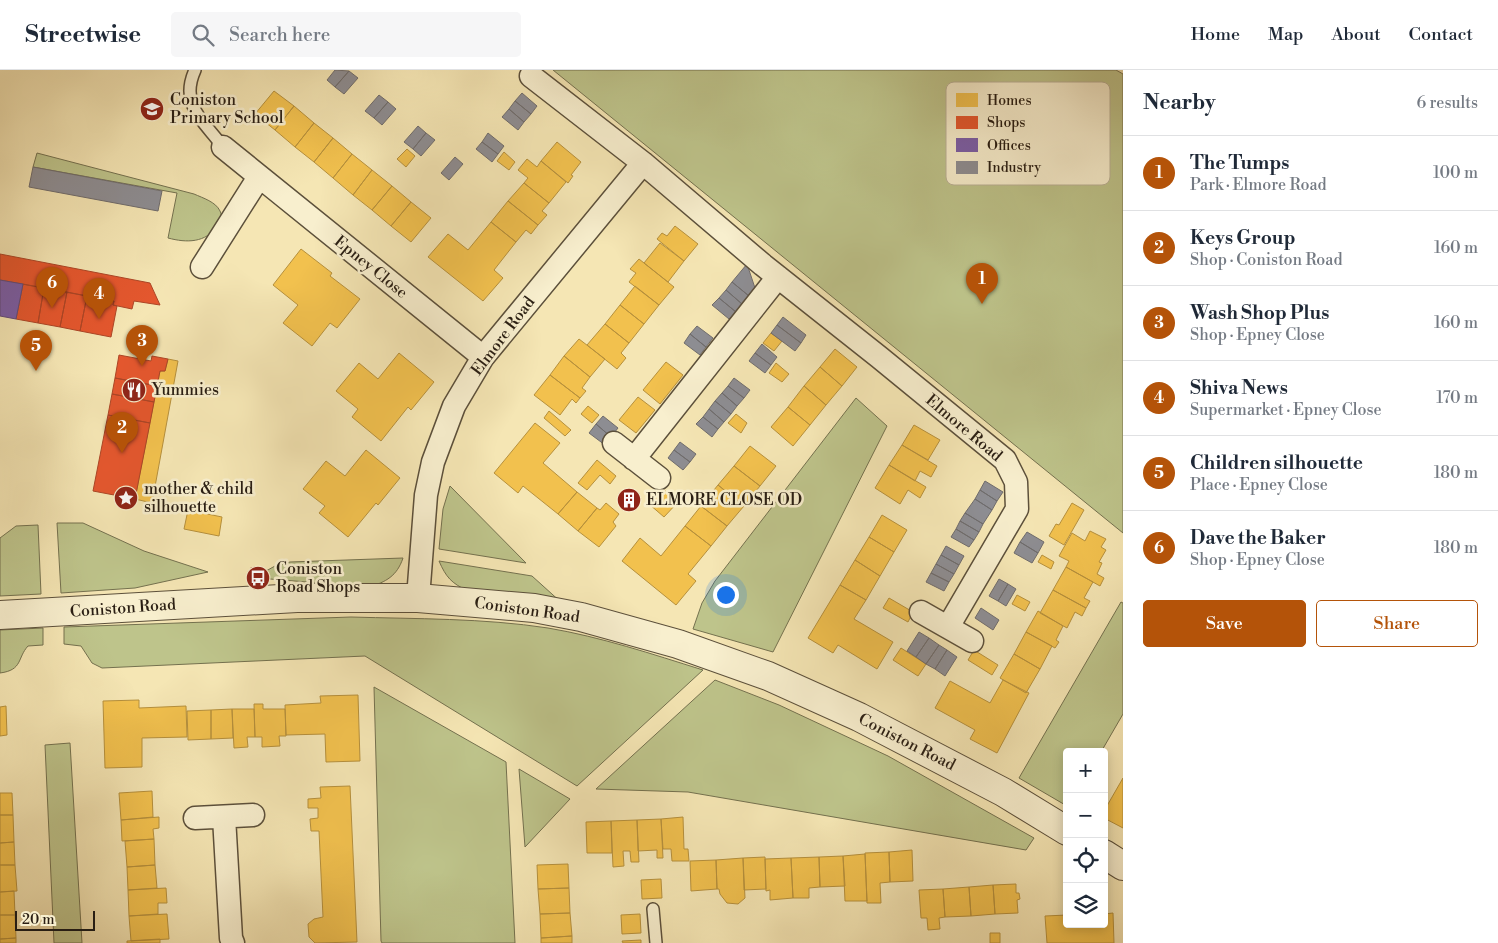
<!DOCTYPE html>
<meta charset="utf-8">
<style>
body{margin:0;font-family:"Libre Bodoni",serif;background:#f6f6f7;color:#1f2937}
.controls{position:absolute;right:15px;bottom:15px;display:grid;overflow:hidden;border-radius:5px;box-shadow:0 2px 12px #0003}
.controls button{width:45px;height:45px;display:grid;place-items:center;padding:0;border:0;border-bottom:1px solid #e0e1e3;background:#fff;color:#1f2937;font:25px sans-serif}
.scale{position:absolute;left:15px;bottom:12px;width:80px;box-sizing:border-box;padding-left:5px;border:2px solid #291e13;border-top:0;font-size:14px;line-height:18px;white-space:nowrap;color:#291e13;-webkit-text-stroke:4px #f8efce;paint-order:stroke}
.you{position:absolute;left:725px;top:524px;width:18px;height:18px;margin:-12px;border:4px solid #fff;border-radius:50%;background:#1a73e8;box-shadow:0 0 0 8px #1a73e833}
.badge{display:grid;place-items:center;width:32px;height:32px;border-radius:50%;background:#b45309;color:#fff;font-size:16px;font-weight:700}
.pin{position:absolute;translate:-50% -41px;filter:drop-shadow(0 1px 2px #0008)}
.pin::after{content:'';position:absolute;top:26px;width:18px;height:15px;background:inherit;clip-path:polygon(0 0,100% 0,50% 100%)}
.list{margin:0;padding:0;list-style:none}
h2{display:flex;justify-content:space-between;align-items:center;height:65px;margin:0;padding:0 20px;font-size:21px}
h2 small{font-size:16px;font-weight:400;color:#747a83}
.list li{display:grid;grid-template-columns:32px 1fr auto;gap:15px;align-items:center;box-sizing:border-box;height:75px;padding:0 20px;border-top:1px solid #e0e1e3}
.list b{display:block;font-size:19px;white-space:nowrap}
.list p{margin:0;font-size:16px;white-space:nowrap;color:#747a83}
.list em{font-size:16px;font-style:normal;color:#747a83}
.actions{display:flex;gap:10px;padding:15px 20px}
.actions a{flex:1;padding:11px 0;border:1px solid #b45309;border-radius:5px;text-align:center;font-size:18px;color:#b45309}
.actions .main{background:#b45309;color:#fff}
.icon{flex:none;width:28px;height:28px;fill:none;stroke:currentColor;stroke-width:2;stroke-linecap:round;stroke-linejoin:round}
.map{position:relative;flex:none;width:1123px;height:873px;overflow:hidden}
header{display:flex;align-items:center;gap:30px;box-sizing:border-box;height:70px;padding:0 25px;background:#fff;border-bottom:1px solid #e0e1e3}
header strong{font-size:24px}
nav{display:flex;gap:28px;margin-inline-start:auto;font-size:18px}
.search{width:350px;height:45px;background:#f6f6f7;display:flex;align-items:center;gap:12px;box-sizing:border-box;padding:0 18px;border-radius:5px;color:#747a83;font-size:19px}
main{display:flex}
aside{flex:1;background:#fff}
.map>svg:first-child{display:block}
</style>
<header>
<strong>Streetwise</strong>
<div class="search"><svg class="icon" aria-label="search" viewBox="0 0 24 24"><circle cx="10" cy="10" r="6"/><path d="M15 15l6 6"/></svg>Search here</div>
<nav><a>Home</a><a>Map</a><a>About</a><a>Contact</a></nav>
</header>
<main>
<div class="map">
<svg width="1123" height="873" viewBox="0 0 1123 873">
<rect width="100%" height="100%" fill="#f5e6b4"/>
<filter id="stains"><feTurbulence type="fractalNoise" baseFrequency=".004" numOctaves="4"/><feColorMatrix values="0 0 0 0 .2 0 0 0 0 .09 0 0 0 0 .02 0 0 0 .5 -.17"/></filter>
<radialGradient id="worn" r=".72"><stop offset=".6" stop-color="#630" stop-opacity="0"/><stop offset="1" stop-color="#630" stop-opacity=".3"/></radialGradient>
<path fill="#bec48b" stroke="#74714f" d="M553 0H1116L1123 4V463Z
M37 83 194 124C203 128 216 132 220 141 223 147 221 151 218 156 205 173 187 173 168 168L177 123 33 97Z
M856 328 887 356 773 582 693 559 702 533 715 511Z
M450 416 526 493 439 479 443 439Z
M57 453H83L144 481 208 502 135 518 61 523Z
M38 455 41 524 0 526V468L16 456Z
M403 488C397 506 386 512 369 517L270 509 267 506 266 501 275 496 290 492Z
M439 491 532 506 563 534 468 521C451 513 446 507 439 491Z
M1121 532 1123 533V644L1101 682H1067V736L1019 708Z
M351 547C416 549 483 548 548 558 601 567 652 584 703 600L577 716 365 586 102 598 92 593 81 576 64 574V557Z
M43 558V575L28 576C17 588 23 600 0 603V560Z
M715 610 779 635 888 686 1034 768 1026 780 688 722 596 719Z
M374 617 506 692 515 873H382L381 871Z
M70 673 82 873H54L45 675Z
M519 699 570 729 525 777Z"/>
<path fill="#f2c14e" stroke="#b6903c" d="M274 21 294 36 275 60 255 44Z
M294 36 314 53 295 77 275 60Z
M314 53 333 68 314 92 295 77Z
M333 68 352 84 333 108 314 92Z
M557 72 581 92 571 105 573 106 568 113 541 91Z
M407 79 415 86 406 97 397 89Z
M504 82 515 92 509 100 497 91Z
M352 84 372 100 353 125 333 108Z
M527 89 537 97 541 91 566 112 549 133 524 113 528 108 518 100Z
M372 100 392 116 372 140 353 125Z
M524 113 549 133 542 141 547 145 538 155 508 131Z
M392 116 411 132 391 156 372 140Z
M508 131 538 155 531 164 526 160 516 172 491 152Z
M411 132 431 148 411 172 391 156Z
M491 152 516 172 494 200 503 208 483 231 428 187 448 164 468 180Z
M675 156 698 174 684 191 657 169 662 163 667 166Z
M660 173 684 191 668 212 644 193Z
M301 179 332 203 330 206 360 229 337 258 330 253 312 276 283 253 298 235 273 215Z
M639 189 674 217 659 235 629 212 636 203 630 199Z
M635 216 659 235 644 254 620 235Z
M620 235 644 254 629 273 605 254Z
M605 254 629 273 621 283 626 288 617 299 587 275Z
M771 263 782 271 774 281 763 273Z
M579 269 605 289 590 307 564 286Z
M835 279 857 297 842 316 820 297Z
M399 283 434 312 411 340 408 337 381 371 352 347 358 339 336 321 359 293 378 309Z
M564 286 590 307 582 318 586 321 580 328 550 305Z
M168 289 178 291 152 433 135 429 160 301H165Z
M666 292 683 305 660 334 643 320Z
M776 293 789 304 782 312 769 303Z
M820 297 842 316 826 335 804 316Z
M550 305 580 328 576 333 572 329 560 345 534 325Z
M804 316 826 335 810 355 788 337Z
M638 327 655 340 636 363 619 350Z
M588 336 599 345 592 353 581 344Z
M788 337 810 355 793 376 771 357Z
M549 341 571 360 565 366 544 348Z
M736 344 747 353 741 363 728 353Z
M535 353 560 373 543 393 577 422 558 444 523 416 518 423 494 403Z
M914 355 940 370 928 390 902 375Z
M902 375 937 396 931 407 920 401 915 411 889 395Z
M750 376 776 396 760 416 734 396Z
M366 380 400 408 378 435 376 433 348 467 319 443 325 436 303 419 326 391 345 406Z
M597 390 616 406 610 414 600 405 587 420 578 413Z
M889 395 926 417 920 428 908 420 900 434 875 418Z
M734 396 760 416 744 436 718 415Z
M718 415 744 436 727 456 701 436Z
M629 418 641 428 631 441 618 431Z
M662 418 678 432 664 447 649 434Z
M577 422 597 438 578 461 558 444Z
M606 433 619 444 613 452 616 456 599 477 578 461 597 438 600 440Z
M1072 433 1084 440 1064 475 1049 466 1056 454 1059 455Z
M701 436 727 456 711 476 685 456Z
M188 440 222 447 219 466 184 459Z
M882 445 907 460 894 482 869 467Z
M685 456 711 476 688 504 696 511 676 535 622 491 640 468 661 486Z
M1090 461 1106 469 1101 477 1106 480 1099 492 1102 493 1097 504 1104 508 1100 516 1066 497 1069 491 1059 486 1072 463 1085 471Z
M869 467 894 482 880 506 855 490Z
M1042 485 1054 492 1051 499 1038 492Z
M855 490 880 506 866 530 840 515Z
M1066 497 1093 512 1084 528 1090 531 1086 538 1053 520Z
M840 515 866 530 854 549 893 572 877 599 838 575 833 583 808 568Z
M1053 520 1086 538 1082 546 1075 542 1067 558 1040 543Z
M1017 525 1030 532 1025 541 1012 534Z
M889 528 913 542 908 552 883 538Z
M1038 541 1063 556 1056 570 1059 572 1055 578 1026 562Z
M1026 562 1052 576 1040 599 1014 584Z
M901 578 926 594 918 606 893 590Z
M974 580 998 595 992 605 968 590Z
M1014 584 1040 599 1026 623 1000 608Z
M1003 610 1029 623 997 683 970 669 975 660 935 638 950 611 990 633Z
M358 625 360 691 326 692 325 664 286 665 285 635 321 633 320 626Z
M139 630V638L186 636 187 667 142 668V697L105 698 103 631Z
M254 634H263V639H285L286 666H279L280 676 262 677V667H255Z
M6 636 7 665 0 666V637Z
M232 639 233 668 211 669V640Z
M232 639H254L255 667H247L248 677 234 678Z
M211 640V669L188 670 187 641Z
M1123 708V758L1104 748V741Z
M350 716 357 872 315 873 309 867 308 854 314 849 323 847 319 761H311L310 749 318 748V738H308V729L321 728 320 717Z
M152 721 153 747 121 750 119 723Z
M0 723H12L13 745H0Z
M0 745H13L14 772 0 773Z
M159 747V758L153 759 154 769 122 771 121 750Z
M683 747 684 779H688L689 791H672L671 779H663L661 749Z
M661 749 663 788H657V780L638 781 637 750Z
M637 750 639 792H631L630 781H623L624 796 613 797 611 751Z
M611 751 612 783H587L586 752Z
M154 769 155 795 127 797 125 771Z
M14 772 15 795H0V773Z
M912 780 913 811 890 812 889 782Z
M889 782 890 812 880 813 881 833H867L865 783Z
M865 784 867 831H845L843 786Z
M843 786 845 816 820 817 819 787Z
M765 787 766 819 744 820 743 788Z
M819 787 820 817 809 818V828H793L791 788Z
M743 788 745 828 738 834 727 833 720 824 719 819H717L716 790Z
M791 788 793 828 770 830V820L766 821 765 789Z
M716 790 717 819 691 821 690 791Z
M568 794 569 818 538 819 537 795Z
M0 795H15L17 821 0 822Z
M155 795 157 818 128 820 127 797Z
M661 809 662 828 642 829 641 810Z
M1016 814V823H1019L1020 829 1017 830 1018 843 995 844 993 815Z
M993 815 995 844 971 846 969 817Z
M969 817 971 846 945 847 943 819Z
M166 818 167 833H158V844L129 846 128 820Z
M569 818 570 843 540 844 538 819Z
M943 819 945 847 939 848 940 859 928 860 927 848H921L919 820Z
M14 821 15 845H0V822Z
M570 843 572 866 541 868 540 844Z
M1113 843 1114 873H1047L1045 846 1067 845V854H1104V844Z
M167 844 169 869 131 871 129 846Z
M640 844 641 863 622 864 621 845Z
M0 845H15L16 868 0 869Z
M990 863H1000V873H990Z
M572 866V873H541V868Z
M16 868V873H0V869Z
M160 869V873H127V871Z
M641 870V873H623L622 871Z"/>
<path fill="#e4572e" stroke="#ac4626" d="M0 184 150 213 160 235 134 231 132 239 113 235 114 231 0 210Z
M23 214 44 218 38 253 16 249Z
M44 218 67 222 60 257 38 253Z
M67 222 87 226 80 261 60 257Z
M87 226 114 231 113 235 117 236 111 267 80 261Z
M119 285 151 291 152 286 168 289 165 301H160L157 316 115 308Z
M115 308 157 316 154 332 112 324Z
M112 324 154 332 150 353 108 345Z
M108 345 150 353 135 429 93 421Z"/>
<path fill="#7b5ea7" stroke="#624b7b" d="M0 210 23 214 16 249 0 246Z"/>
<path fill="#8d8d92" stroke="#6f6c6c" d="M335 0 349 1 335 17 327 10Z
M349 1 358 8 344 24 335 17Z
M522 23 537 36 531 44 515 31Z
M379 25 388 32 374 48 365 41Z
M515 31 531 44 524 52 509 39Z
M388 32 396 39 382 55 374 48Z
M509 39 524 52 518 60 502 47Z
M418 56 426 63 413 79 404 72Z
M426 63 435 70 421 86 413 79Z
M488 63 504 76 498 84 482 72Z
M482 72 498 84 492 92 476 79Z
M455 87 463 94 449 110 441 103Z
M33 97 162 121 158 141 29 117Z
M747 194 755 218 749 226 732 212Z
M732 212 749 226 742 234 726 220Z
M726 220 742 234 736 242 719 228Z
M719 228 736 242 729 249 712 235Z
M783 247 806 265 801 273 777 255Z
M777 255 801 273 795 281 771 263Z
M697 256 713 268 706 277 690 264Z
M690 264 706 277 700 285 684 273Z
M762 274 777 287 771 295 755 283Z
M755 283 771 295 765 303 749 291Z
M734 308 750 320 744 328 728 316Z
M728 316 744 328 737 336 722 323Z
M722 323 737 336 731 344 715 331Z
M715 331 731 344 724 352 709 339Z
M709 339 724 352 718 359 703 347Z
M603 346 618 358 611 367 596 354Z
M703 347 718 359 712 367 696 354Z
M596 354 611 367 605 375 589 363Z
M680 372 696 384 690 392 674 380Z
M674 380 690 392 683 400 668 388Z
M985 411 1003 422 997 431 980 420Z
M980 420 997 431 992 440 975 429Z
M975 429 992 440 983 454 965 443Z
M965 443 983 454 979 462 960 451Z
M960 451 979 462 974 470 956 459Z
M956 459 974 470 969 477 951 467Z
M1027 462 1044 472 1038 483 1020 472Z
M1020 472 1038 483 1032 493 1014 483Z
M946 476 964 486 959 495 941 485Z
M941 485 959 495 954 504 936 494Z
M936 494 954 504 949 512 931 503Z
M931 503 949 512 944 521 926 512Z
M999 509 1008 514 998 531 989 526Z
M1008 514 1016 519 1006 536 998 531Z
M981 538 999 550 993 560 975 548Z
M919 562 929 568 916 587 907 581Z
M929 568 939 575 926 594 916 587Z
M939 575 947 580 935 599 926 594Z
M947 580 957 587 945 606 935 599Z"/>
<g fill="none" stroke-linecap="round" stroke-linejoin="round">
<g stroke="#5c503b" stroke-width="14">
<path id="service" d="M195 0C179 35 204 51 223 77
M653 839 656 873"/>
</g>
<g stroke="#5c503b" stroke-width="25">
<path id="minor" d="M531 6 643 93 763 195 879 287 1005 390 1016 412 1017 439 948 557
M223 77 483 287
M202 197 259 107
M614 373 659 408
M634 389 778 207
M418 528 426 425 433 392 454 336 483 287 643 93
M921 542 972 571
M224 747 231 868 233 873
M195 748 253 745"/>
</g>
<g stroke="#5c503b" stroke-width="30">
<path id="tertiary" d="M0 545 297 528H418L534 538 581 547 678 574 768 606 859 647 1003 722 1067 761
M1104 784 1123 796"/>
</g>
<use href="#service" stroke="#f8efce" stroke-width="11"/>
<use href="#minor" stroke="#f8efce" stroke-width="22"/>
<use href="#tertiary" stroke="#f8efce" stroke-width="28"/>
</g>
<defs>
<g id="school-disc" transform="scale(1.25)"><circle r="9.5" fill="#8f2418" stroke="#f8efce"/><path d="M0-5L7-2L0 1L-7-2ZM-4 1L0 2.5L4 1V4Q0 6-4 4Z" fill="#fff"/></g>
<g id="restaurant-disc" transform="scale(1.25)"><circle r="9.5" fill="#8f2418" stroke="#f8efce"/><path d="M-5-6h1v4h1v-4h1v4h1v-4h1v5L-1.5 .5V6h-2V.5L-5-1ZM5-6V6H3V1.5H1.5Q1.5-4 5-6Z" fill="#fff"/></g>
<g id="sight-disc" transform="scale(1.25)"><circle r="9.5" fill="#8f2418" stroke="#f8efce"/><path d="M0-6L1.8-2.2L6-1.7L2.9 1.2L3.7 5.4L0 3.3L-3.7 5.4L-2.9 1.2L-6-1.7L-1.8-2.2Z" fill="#fff"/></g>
<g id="building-disc" transform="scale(1.25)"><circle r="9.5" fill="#8f2418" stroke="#f8efce"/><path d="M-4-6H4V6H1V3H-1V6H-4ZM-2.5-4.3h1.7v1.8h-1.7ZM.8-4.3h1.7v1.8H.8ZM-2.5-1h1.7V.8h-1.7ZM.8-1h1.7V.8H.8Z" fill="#fff"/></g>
<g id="bus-disc" transform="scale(1.25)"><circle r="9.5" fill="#8f2418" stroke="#f8efce"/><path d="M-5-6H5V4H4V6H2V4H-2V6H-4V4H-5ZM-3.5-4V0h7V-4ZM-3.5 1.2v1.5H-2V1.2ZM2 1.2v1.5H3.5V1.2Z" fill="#fff"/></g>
</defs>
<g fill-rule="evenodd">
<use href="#school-disc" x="152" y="39"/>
<use href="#restaurant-disc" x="134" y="320"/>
<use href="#sight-disc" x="126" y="428"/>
<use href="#building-disc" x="629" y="430"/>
<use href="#bus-disc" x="258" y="508"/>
</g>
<g text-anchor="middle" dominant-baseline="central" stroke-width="5" stroke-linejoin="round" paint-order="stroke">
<g font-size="16" fill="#291e13" stroke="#f8efce" text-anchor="start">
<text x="170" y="30">Coniston<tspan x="170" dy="18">Primary School</tspan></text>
<text x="152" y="320">Yummies</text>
<text x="144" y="419">mother &amp; child<tspan x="144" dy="18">silhouette</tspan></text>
<text x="646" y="430">ELMORE CLOSE OD</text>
<text x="276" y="499">Coniston<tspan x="276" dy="18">Road Shops</tspan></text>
</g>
<g font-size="16" fill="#291e13" stroke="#f8efce">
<text transform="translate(371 197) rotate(39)">Epney Close</text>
<text transform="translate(503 266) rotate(-53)">Elmore Road</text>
<text transform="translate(964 358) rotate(40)">Elmore Road</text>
<text transform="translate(123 538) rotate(-4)">Coniston Road</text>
<text transform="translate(527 540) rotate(8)">Coniston Road</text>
<text transform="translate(907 672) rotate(27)">Coniston Road</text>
</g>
</g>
<rect x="946" y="12" width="164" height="103" rx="8" fill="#f8efce" stroke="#bab096" stroke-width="1"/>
<rect x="956" y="23" width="22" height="14" fill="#f2c14e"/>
<rect x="956" y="46" width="22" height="13" fill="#e4572e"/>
<rect x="956" y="68" width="22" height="14" fill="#7b5ea7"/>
<rect x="956" y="91" width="22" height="13" fill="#8d8d92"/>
<g font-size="14" fill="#291e13">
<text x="987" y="35">Homes</text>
<text x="987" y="57">Shops</text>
<text x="987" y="80">Offices</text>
<text x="987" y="102">Industry</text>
</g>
<rect width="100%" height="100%" filter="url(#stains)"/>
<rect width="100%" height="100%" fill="url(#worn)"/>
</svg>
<div class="controls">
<button>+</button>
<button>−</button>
<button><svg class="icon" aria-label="locate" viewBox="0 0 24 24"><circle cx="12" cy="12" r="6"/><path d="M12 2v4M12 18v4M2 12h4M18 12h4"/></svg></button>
<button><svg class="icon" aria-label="layers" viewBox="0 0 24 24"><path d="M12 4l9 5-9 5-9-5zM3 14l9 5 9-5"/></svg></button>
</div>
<div class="scale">20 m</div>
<div class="you"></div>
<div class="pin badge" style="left:982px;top:234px">1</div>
<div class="pin badge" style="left:122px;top:383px">2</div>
<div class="pin badge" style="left:142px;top:296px">3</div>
<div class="pin badge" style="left:99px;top:249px">4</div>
<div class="pin badge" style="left:36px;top:301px">5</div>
<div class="pin badge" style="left:52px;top:238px">6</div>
</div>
<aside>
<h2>Nearby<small>6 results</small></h2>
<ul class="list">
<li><span class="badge">1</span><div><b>The Tumps</b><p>Park · Elmore Road</p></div><em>100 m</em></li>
<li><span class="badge">2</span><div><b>Keys Group</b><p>Shop · Coniston Road</p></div><em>160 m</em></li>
<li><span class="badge">3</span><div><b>Wash Shop Plus</b><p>Shop · Epney Close</p></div><em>160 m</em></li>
<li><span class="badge">4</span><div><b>Shiva News</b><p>Supermarket · Epney Close</p></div><em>170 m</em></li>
<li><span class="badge">5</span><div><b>Children silhouette</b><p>Place · Epney Close</p></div><em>180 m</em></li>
<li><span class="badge">6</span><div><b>Dave the Baker</b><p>Shop · Epney Close</p></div><em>180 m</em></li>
</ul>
<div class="actions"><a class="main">Save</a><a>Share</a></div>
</aside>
</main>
